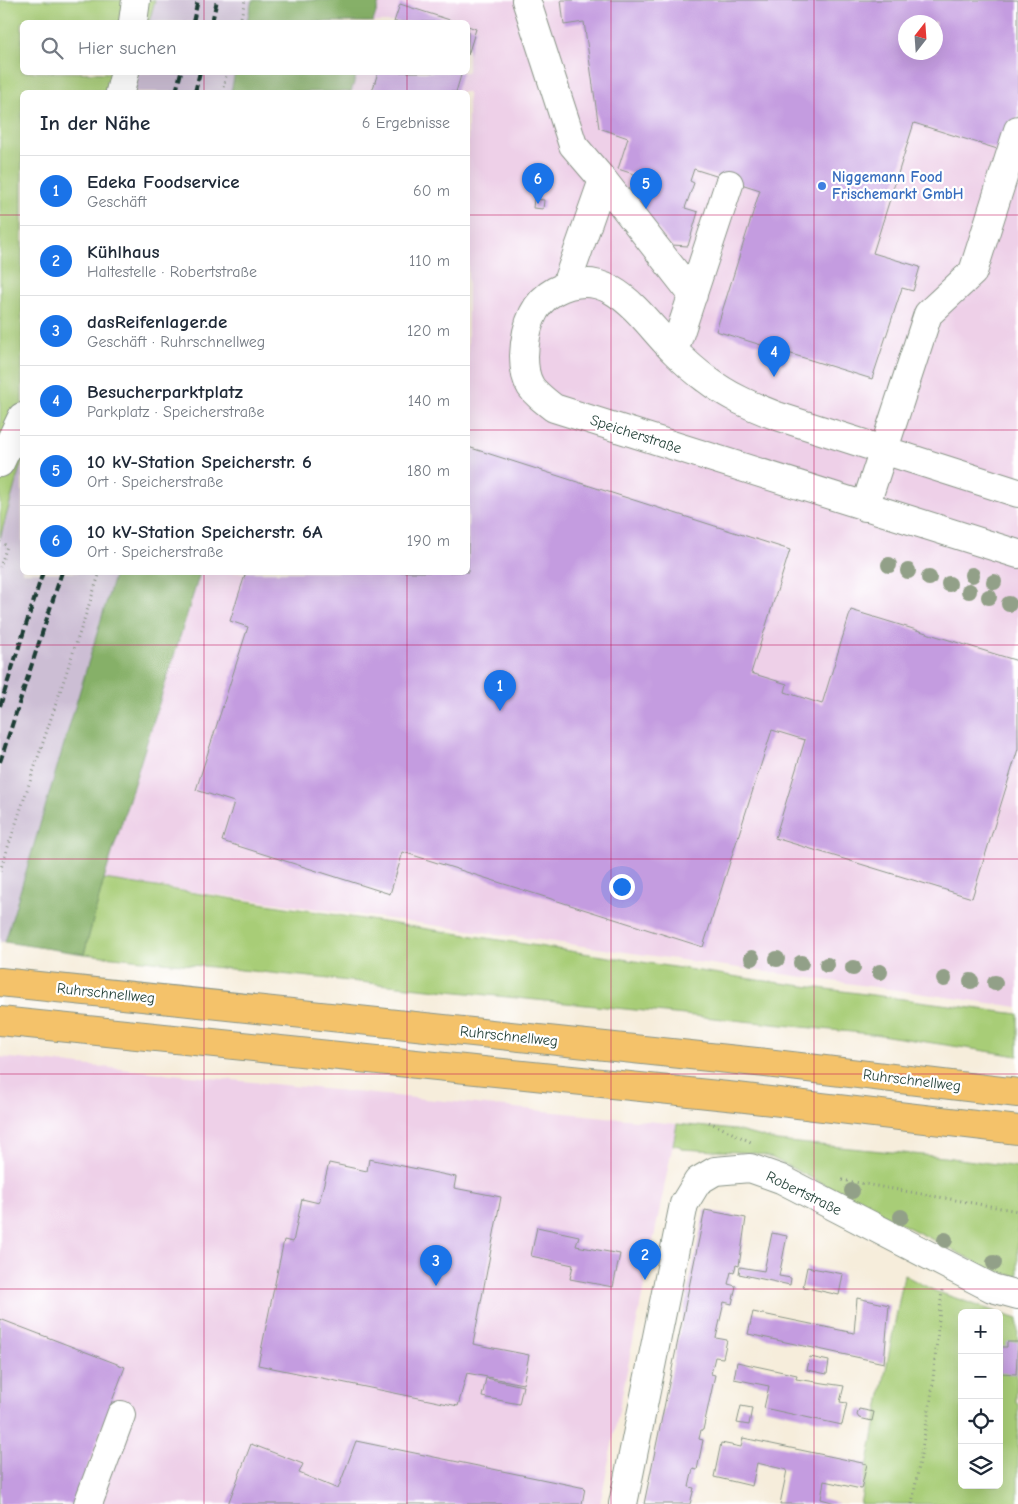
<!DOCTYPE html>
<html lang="de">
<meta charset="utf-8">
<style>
body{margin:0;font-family:"Comic Neue",sans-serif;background:#f2f2f3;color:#1f2937}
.controls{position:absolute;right:15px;bottom:15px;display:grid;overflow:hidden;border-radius:8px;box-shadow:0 5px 20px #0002}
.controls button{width:45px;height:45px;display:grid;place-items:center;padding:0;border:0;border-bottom:1px solid #e0e1e3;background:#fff;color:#1f2937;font:25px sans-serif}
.compass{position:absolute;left:898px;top:15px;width:45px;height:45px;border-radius:50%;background:#fff;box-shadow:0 5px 20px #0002;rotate:17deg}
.you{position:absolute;left:621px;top:886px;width:18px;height:18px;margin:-12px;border:4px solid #fff;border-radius:50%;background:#1a73e8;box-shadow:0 0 0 8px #1a73e833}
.badge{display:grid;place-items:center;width:32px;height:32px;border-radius:50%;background:#1a73e8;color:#fff;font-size:16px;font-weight:700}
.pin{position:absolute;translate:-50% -41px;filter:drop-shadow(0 1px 2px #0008)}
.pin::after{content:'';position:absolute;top:26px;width:18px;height:15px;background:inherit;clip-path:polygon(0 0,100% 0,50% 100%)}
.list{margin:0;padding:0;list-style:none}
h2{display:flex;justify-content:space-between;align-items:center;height:65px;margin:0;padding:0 20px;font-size:21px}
h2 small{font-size:16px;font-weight:400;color:#747a83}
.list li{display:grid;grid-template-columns:32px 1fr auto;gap:15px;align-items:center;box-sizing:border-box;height:70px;padding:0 20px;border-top:1px solid #e0e1e3}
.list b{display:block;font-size:19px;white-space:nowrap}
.list p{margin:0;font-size:16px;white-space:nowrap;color:#747a83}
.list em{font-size:16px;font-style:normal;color:#747a83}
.icon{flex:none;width:28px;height:28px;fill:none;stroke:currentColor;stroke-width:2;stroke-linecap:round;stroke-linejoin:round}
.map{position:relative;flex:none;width:1018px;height:1504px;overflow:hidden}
.search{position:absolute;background:#fff;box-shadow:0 5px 20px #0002;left:20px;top:20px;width:450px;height:55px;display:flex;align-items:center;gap:12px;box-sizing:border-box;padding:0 18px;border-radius:8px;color:#747a83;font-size:19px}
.panel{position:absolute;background:#fff;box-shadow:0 5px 20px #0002;left:20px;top:90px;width:450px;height:485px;border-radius:8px}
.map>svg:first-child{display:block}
</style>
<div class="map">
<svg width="1018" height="1504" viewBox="0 0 1018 1504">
<rect width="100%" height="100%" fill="#fff"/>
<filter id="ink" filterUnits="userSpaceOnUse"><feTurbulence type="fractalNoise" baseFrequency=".02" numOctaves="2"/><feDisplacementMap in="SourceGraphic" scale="10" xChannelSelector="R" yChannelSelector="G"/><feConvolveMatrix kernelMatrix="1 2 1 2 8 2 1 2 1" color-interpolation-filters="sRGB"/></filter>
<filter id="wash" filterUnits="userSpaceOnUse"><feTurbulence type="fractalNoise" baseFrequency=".0096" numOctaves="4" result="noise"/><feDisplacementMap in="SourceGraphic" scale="20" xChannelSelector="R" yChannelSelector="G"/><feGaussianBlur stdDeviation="1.12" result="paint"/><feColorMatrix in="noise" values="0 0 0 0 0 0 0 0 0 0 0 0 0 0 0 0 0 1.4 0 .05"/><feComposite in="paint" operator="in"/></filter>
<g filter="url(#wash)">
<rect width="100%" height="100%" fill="#f6eddb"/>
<path fill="#eed0e8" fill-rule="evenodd" d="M380 0H1018V1007L104 879 200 573 468 572V92H351L357 73 468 72V22H373ZM906 22H936V52H906Z
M0 1057 677 1124 600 1504H0Z"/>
<path fill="#ccbed4" d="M155 0H252L247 22H149Z
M136 73H235L231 92H131Z
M22 460V572L115 573 5 942H0V538Z"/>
<path fill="#a8cd77" stroke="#648556" d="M0 0H155L149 22H22V72L136 73 131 92H22V460L0 538Z
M104 879 758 980 1018 1014V1056L881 1035 84 954Z
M677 1124 735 1130 777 1141 944 1157 1018 1167V1277L992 1270 772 1158 754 1153 681 1149 680 1146 673 1145Z
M904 1275 935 1291 999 1313H962V1485H999V1313L1018 1319 1016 1403 1018 1404V1504H860Z"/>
<path fill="#86b068" stroke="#52764e" d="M252 0H380L373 22H247Z
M235 73V72L357 73 351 92H231Z
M115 573H200L104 879 84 954 5 942Z"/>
<g id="blocks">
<path fill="#c49ce0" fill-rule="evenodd" d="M561 0H1018V116L1007 152 914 123 873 253 920 267 913 291 902 288 872 379 788 353 785 364 771 359 774 349 716 331 760 190 694 169 690 181 694 183 685 208 698 212 688 246 672 245 635 201 643 177 618 169 628 138 599 128 584 22 564 25ZM906 22H936V52H906Z
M400 4 456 22H394Z
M468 26 476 29 468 55Z
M378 72H462L456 92H372Z
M534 199 544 200 543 209 533 208Z
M468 447 790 550 751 673 787 684 785 692 822 704 851 610 1018 661V749L972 898 775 838 805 740 772 730 703 947 403 852 390 894 222 841 234 802 196 790 248 627 230 621 246 572H468Z
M369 1159 456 1177 454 1188 501 1197 473 1344 529 1355 523 1384 467 1373 458 1406 258 1365 284 1240 293 1242 302 1199 319 1203 329 1163 367 1171Z
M705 1210 746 1218 739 1266 736 1265 734 1273 731 1272 728 1284 736 1286 732 1304 724 1302 716 1338 727 1340 723 1358 715 1357 711 1374 715 1375 703 1430H701L699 1439 703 1440 697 1470 693 1469 689 1487 694 1488 690 1504H644Z
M537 1227 579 1236 576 1246 620 1254 613 1287 570 1279 573 1265 531 1256Z
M772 1233 787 1236 779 1276 791 1278 790 1285 739 1274 740 1267 764 1271Z
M807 1267 843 1274 839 1295 803 1287Z
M857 1298 889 1305 884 1363 748 1334 753 1312 854 1333Z
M0 1319 125 1367 73 1504H0Z
M1007 1342H1018L1016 1374 1000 1373 1001 1347H1007Z
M810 1357 829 1361 827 1374 807 1370Z
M737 1362 797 1375 796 1379 844 1386 840 1402 847 1403 842 1425 764 1408 769 1386 734 1379Z
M486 1378 523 1386 519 1404 482 1397Z
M741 1406 752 1408 749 1425 737 1423Z
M859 1409 874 1412 872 1421 859 1418 857 1415Z
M743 1438 867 1464 861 1489 824 1481 821 1499 839 1504H780L787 1470 757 1463 752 1486 714 1477 721 1443 741 1447Z
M356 1441 585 1488 582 1504H228L251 1444 303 1464 299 1473 338 1489Z"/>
</g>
</g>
<g filter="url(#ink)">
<use href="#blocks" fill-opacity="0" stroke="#8a9588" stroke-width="1"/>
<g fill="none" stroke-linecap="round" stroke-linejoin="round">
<g stroke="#8a9588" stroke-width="30">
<path id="minor" d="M526 0 573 145 603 180 566 285
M133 22 136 0
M120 92 125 72
M603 180 693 295
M674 351 729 184
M0 463 22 417
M1018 493 777 416C751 406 728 396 706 379 695 371 684 361 675 352 642 320 611 261 555 291 531 304 525 330 524 356 524 385 532 391 554 408L1018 554
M865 507 928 314 973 272 1018 130
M88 1504 121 1415
M623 1504 684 1204 698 1181 715 1171 750 1168 781 1179 992 1288 1018 1295"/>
</g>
<g stroke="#8a9588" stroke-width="30">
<path id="highway" d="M0 982 766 1063 1018 1093
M0 1021 737 1097 1018 1130"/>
</g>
<path stroke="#8a9588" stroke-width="3" stroke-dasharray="1 4" stroke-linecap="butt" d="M240 22 245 0
M222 92 227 72
M0 542 7 546 0 567
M0 871 100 572
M709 1122 751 1142
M842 1180 1018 1211
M912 1504 931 1399 942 1290"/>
<use href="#minor" stroke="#fff" stroke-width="28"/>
<use href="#highway" stroke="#f4c26a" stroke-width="28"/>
<path stroke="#1f3d34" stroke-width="4" stroke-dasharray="8 4" stroke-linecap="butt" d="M193 22 198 0
M212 22 217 0
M176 92 181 72
M195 92 200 72
M0 706 43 572
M0 762 62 572"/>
</g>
<g fill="#92a088">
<circle cx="889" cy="565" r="8"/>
<circle cx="908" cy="571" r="8"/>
<circle cx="972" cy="575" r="8"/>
<circle cx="929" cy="578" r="8"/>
<circle cx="994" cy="582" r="8"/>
<circle cx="949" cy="584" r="8"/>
<circle cx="969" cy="591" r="8"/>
<circle cx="989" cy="597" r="8"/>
<circle cx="1009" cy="604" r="8"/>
<circle cx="752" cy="958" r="8"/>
<circle cx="777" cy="959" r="8"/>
<circle cx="801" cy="963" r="8"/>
<circle cx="827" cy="965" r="8"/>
<circle cx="853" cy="968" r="8"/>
<circle cx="880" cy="972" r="8"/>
<circle cx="944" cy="979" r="8"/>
<circle cx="971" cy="981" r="8"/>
<circle cx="995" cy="983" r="8"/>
<circle cx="852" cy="1191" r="8"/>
<circle cx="901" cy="1217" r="8"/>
<circle cx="945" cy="1240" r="8"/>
<circle cx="994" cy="1263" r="8"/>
</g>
</g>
<path fill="none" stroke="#c2185b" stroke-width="1" stroke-opacity="0.55" d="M204 0V22M407 0V22M611 0V1504M814 0V1504M204 72V92M407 72V92M0 215H22M468 215H1018M0 430H22M468 430H1018M204 572V1504M407 572V1504M0 645H1018M0 859H1018M0 1074H1018M0 1289H1018"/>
<circle fill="#3f7fe0" stroke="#fff" stroke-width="2" cx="822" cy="186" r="5"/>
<g text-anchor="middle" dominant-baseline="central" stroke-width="4.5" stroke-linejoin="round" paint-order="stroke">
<g font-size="15" font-weight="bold" fill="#366cbe" stroke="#fff" text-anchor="start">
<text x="832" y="177">Niggemann Food<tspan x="832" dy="17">Frischemarkt GmbH</tspan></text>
</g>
<g font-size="15" fill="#1f3d34" stroke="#fff">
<text transform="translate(636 434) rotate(18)">Speicherstraße</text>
<text transform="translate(106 993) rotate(6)">Ruhrschnellweg</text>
<text transform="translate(509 1036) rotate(6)">Ruhrschnellweg</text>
<text transform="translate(912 1080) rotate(7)">Ruhrschnellweg</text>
<text transform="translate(804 1193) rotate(26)">Robertstraße</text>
</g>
</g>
</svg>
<div class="controls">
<button>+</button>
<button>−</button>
<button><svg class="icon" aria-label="locate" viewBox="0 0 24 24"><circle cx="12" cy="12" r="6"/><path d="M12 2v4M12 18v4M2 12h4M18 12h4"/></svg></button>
<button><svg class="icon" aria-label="layers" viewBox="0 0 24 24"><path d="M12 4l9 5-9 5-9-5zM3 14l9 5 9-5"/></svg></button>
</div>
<svg class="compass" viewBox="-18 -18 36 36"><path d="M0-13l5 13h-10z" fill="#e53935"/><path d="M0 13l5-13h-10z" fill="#747a83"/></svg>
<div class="you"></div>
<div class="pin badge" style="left:500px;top:711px">1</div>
<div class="pin badge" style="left:645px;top:1280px">2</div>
<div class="pin badge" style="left:436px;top:1286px">3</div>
<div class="pin badge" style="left:774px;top:377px">4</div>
<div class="pin badge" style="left:646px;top:209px">5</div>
<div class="pin badge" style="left:538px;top:204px">6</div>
<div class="search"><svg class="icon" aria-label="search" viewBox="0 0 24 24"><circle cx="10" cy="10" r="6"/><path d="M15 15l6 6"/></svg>Hier suchen</div>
<section class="panel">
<h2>In der Nähe<small>6 Ergebnisse</small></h2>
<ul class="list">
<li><span class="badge">1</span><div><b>Edeka Foodservice</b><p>Geschäft</p></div><em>60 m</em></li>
<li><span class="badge">2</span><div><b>Kühlhaus</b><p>Haltestelle · Robertstraße</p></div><em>110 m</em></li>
<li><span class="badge">3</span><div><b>dasReifenlager.de</b><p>Geschäft · Ruhrschnellweg</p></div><em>120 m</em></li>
<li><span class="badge">4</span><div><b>Besucherparktplatz</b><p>Parkplatz · Speicherstraße</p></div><em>140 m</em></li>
<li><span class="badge">5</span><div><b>10 kV-Station Speicherstr. 6</b><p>Ort · Speicherstraße</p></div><em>180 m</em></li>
<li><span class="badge">6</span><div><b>10 kV-Station Speicherstr. 6A</b><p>Ort · Speicherstraße</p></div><em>190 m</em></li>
</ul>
</section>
</div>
